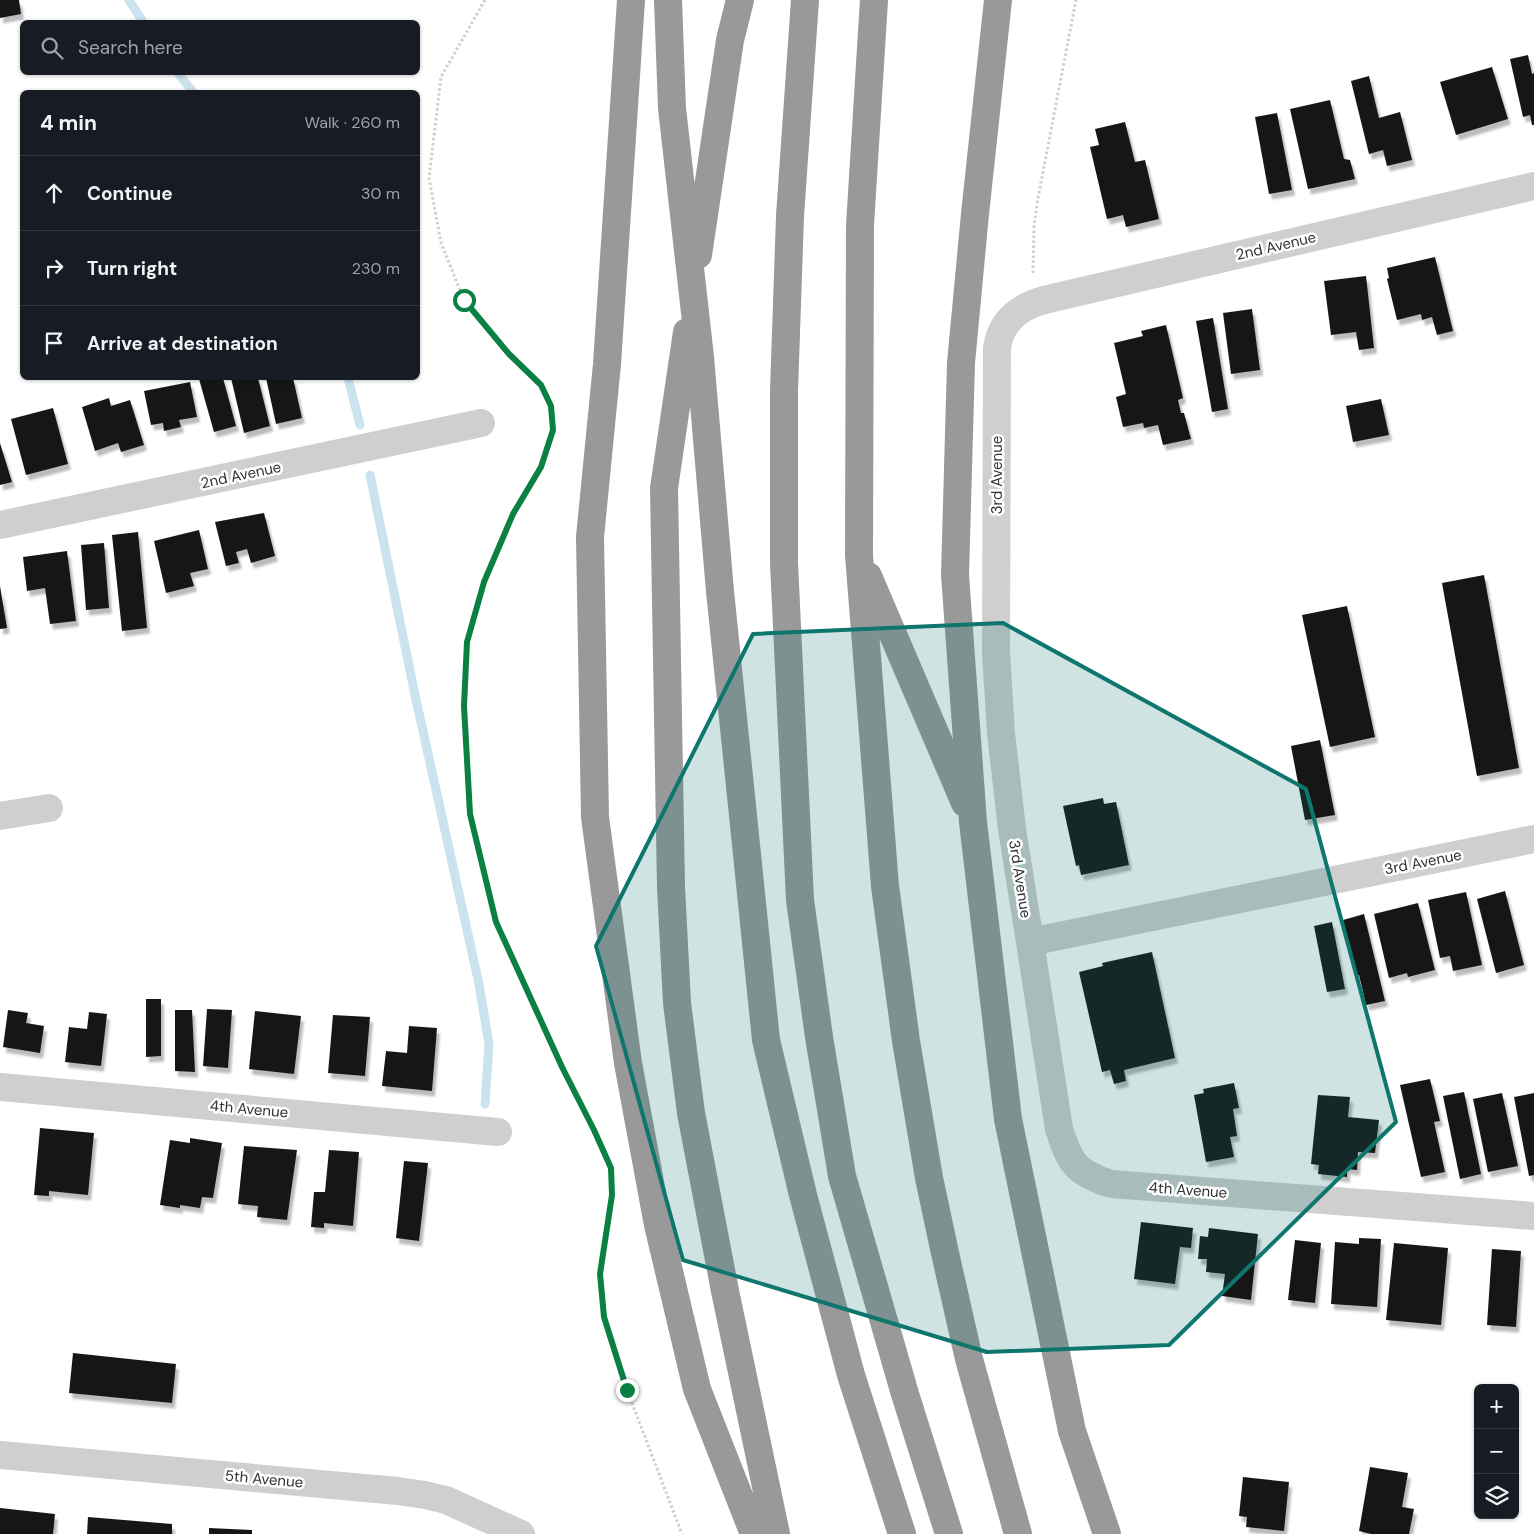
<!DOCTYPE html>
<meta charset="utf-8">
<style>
body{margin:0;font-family:"DM Sans",sans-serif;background:#242831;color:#f1f3f6}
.controls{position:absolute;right:15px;bottom:15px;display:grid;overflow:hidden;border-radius:8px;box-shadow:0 1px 4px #0004}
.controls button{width:45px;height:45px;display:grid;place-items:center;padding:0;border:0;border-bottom:1px solid #363941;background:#171b24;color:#f1f3f6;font:25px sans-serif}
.stop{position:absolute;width:15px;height:15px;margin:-11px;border:4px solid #0b8043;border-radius:50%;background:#fff}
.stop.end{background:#0b8043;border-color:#fff;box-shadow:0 1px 5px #0008}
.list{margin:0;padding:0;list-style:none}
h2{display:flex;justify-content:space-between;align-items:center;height:65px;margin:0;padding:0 20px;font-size:21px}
h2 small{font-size:16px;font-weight:400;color:#9ea1a6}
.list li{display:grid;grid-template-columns:32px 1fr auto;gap:15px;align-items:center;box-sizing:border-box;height:75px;padding:0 20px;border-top:1px solid #363941}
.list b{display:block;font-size:19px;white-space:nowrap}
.list em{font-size:16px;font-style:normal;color:#9ea1a6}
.icon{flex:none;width:28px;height:28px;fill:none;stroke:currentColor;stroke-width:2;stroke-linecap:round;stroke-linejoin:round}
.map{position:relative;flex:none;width:1534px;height:1534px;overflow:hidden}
.search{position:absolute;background:#171b24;box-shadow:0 1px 4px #0004;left:20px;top:20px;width:400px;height:55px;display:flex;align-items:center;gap:12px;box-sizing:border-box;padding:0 18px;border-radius:8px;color:#9ea1a6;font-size:19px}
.panel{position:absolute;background:#171b24;box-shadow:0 1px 4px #0004;left:20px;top:90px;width:400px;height:290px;border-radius:8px}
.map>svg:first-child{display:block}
</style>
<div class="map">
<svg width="1534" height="1534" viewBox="0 0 1534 1534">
<defs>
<filter id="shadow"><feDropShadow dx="3" dy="5.5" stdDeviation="1" flood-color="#0004"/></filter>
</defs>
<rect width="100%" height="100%" fill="#fff"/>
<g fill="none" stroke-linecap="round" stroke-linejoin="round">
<path stroke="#cbe2ef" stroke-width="9" d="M129 0 143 22
M177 72 193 92
M348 378 360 425
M370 475 415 695 479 984 489 1044 485 1104"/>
</g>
<path fill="#191919" filter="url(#shadow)" d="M0 0H19L21 14 0 18Z
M1528 55 1532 74 1534 73V125H1532L1530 115 1523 117 1510 59Z
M1492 67 1508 119 1456 135 1440 82Z
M1369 76 1379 118 1400 112 1412 160 1387 166 1383 150 1369 154 1351 81Z
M1330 100 1344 159 1350 160 1355 179 1308 189 1290 109Z
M1277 113 1292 190 1269 194 1255 117Z
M1125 122 1135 162 1145 160 1159 219 1126 227 1123 215 1107 219 1090 147 1099 145 1095 129Z
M1435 257 1453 331 1437 335 1432 317 1422 320 1421 314 1397 320 1387 279 1389 278 1387 268Z
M1366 276 1374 348 1359 350 1356 332 1331 335 1324 281Z
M1252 309 1260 370 1231 374 1223 313Z
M1213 318 1228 409 1212 412 1196 321Z
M1166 325 1183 398 1178 400 1181 413H1184L1191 439 1163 445 1158 425 1144 428 1143 423 1123 427 1116 397 1126 394 1114 343 1143 336 1141 331Z
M204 378H223L236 426 214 432 199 379Z
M231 378H258L270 426 244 433Z
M266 378H293L302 418 276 424Z
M190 382 197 417 179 420 181 427 164 431 163 423 151 425 144 391Z
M109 398 111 406 130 400 144 445 121 452 118 443 95 451 82 407Z
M1381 399 1389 435 1353 442 1346 406Z
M53 408 68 464 26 475 11 419Z
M0 443 12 482 0 485Z
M264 513 275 556 251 563 247 549 236 552 239 563 226 566 215 522Z
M199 530 208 569 190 573 194 586 166 593 154 541Z
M138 532 147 628 122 631 112 535Z
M104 543 109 608 86 610 81 545Z
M67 551 76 621 50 624 45 588 27 591 23 557Z
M1484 575 1519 768 1477 776 1442 583Z
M0 586 7 628 0 629Z
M1347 606 1375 737 1330 747 1302 615Z
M1320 740 1335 815 1305 820 1291 746Z
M1103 798 1104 804 1116 802 1129 865 1081 875 1079 865 1076 866 1063 806Z
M1505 891 1524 965 1496 973 1477 899Z
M1466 892 1482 965 1453 971 1450 956 1440 958 1428 900Z
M1418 903 1435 970 1408 977 1407 973 1389 978 1374 914Z
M1364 914 1385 1001 1366 1005 1359 975 1356 976 1343 920Z
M1332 922 1345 989 1327 992 1314 926Z
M1152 952 1175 1058 1124 1070 1126 1081 1114 1084 1110 1070 1102 1072 1079 972 1103 966 1102 963Z
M146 999H161V1056L146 1057Z
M207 1009 232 1010 228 1068 203 1066Z
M8 1010 28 1013 26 1023 44 1026 40 1053 3 1047Z
M175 1010H192L195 1072 175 1071Z
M255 1011 301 1016 294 1074 249 1069Z
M89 1012 107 1014 101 1066 65 1062 69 1027 87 1029Z
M333 1015 370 1017 365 1076 328 1073Z
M409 1026 437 1028 432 1091 382 1086 386 1051 407 1053Z
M1430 1079 1440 1121 1434 1122 1445 1172 1421 1177 1400 1085Z
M1234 1083 1239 1108 1233 1109 1237 1136 1230 1137 1234 1157 1206 1162 1194 1095 1204 1093 1203 1089Z
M1464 1092 1481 1174 1460 1179 1443 1096Z
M1502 1093 1518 1166 1488 1172 1473 1099Z
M1534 1093V1175L1529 1176 1514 1097Z
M1318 1095 1350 1097 1348 1117 1379 1120 1375 1153 1358 1152 1357 1170 1347 1169V1177L1318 1174 1319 1165 1311 1164Z
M40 1128 94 1133 88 1195 49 1191V1196L34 1195Z
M190 1138 222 1143 213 1198 202 1197 200 1208 180 1205V1208L160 1205 170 1140 190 1143Z
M244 1146 297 1150 287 1220 257 1217 258 1206 238 1204Z
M329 1150 359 1152 353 1226 324 1223V1228L311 1227 314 1192H325Z
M404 1161 428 1163 419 1241 396 1238Z
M1141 1222 1193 1228 1191 1248 1180 1247 1175 1284 1134 1279Z
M1209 1228 1258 1234 1251 1300 1222 1296 1225 1274 1206 1272 1207 1259H1198L1200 1236 1208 1237Z
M1359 1238 1381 1239 1377 1307 1331 1304 1335 1242 1359 1244Z
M1295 1240 1321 1243 1315 1303 1288 1300Z
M1394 1243 1448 1248 1441 1325 1386 1320Z
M1492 1249 1521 1251 1516 1327 1487 1325Z
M73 1353 176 1364 172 1403 69 1393Z
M1370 1467 1408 1473 1402 1507 1414 1509 1409 1534H1371L1359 1531Z
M1243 1477 1289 1482 1284 1531 1246 1527 1247 1517 1239 1516Z
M0 1508 55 1514 53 1534H0Z
M88 1517 172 1524V1534H87Z
M209 1528 252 1530V1534H209Z"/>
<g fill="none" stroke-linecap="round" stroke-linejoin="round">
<path stroke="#cfcfcf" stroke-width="3" stroke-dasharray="2.5 2.5" stroke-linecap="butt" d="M485 0 441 77 429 178 441 243 464 300 509 354 541 385 551 406 553 430 541 467 513 514 484 581 467 642 463 706 471 814 496 922 562 1067 594 1129 611 1168 612 1195 601 1274 604 1317 627 1390 682 1534
M1033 273 1034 226 1038 198 1076 0"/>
<path stroke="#cfcfcf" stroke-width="28" d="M1534 186 1044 300C1019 307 1001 321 997 348L996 653 1001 733 1012 829 1030 942 1534 839
M0 525 481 423
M0 816 49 808
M1030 942 1059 1129C1070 1163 1076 1173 1111 1184L1534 1216
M0 1087 498 1132
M0 1455 398 1491 425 1495 446 1500 521 1534"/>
<path stroke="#999" stroke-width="28" d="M631 0 607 364 590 537 595 817 628 1063 658 1225 697 1389 754 1534
M668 0 672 108 700 357 720 591 766 1040 803 1195 851 1375 902 1534
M805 0 790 216 784 391V563L800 900 819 1037 842 1176 905 1394 949 1534
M874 0 860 225 859 555 885 886 906 1041 929 1178 945 1253 969 1359 1018 1534
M998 0 975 214 961 363 955 575 973 822 1008 1119 1072 1431 1107 1534
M698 255 730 40 740 0
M687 332 664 488 671 887 677 1003 691 1113 725 1291 776 1534
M868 576 965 803"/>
</g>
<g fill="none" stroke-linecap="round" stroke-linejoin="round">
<path stroke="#0b8043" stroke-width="6" d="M464 300 509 354 541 385 551 406 553 430 541 467 513 514 484 582 467 642 464 706 470 814 496 922 562 1067 594 1130 611 1168 612 1195 600 1274 604 1317 627 1390"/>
</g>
<path fill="#0f766e" fill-opacity="0.2" stroke="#0f766e" stroke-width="4" stroke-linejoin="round" d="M1003 623 1306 789 1396 1122 1169 1345 987 1352 683 1260 596 946 753 634Z"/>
<g text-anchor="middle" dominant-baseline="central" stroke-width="5" stroke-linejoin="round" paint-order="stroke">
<g font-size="15" fill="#323232" stroke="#fff">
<text transform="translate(1276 246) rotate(-13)">2nd Avenue</text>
<text transform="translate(241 475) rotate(-12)">2nd Avenue</text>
<text transform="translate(997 475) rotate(-90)">3rd Avenue</text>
<text transform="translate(1423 862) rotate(-11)">3rd Avenue</text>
<text transform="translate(1020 879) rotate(81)">3rd Avenue</text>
<text transform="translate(249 1109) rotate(5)">4th Avenue</text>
<text transform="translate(1188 1190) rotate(4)">4th Avenue</text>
<text transform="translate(264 1479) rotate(5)">5th Avenue</text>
</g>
</g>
</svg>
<div class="controls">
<button>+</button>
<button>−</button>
<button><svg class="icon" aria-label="layers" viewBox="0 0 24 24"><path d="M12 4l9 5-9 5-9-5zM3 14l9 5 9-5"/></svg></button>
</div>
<div class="stop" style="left:464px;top:300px"></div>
<div class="stop end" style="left:627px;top:1390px"></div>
<div class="search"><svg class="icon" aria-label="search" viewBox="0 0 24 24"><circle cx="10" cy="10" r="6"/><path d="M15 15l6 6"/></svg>Search here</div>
<section class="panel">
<h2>4 min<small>Walk · 260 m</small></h2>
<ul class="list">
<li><svg class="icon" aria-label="ahead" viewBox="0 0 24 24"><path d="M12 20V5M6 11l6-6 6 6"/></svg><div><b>Continue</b></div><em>30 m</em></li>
<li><svg class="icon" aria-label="right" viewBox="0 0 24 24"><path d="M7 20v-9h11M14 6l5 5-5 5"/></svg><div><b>Turn right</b></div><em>230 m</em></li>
<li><svg class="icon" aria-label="arrive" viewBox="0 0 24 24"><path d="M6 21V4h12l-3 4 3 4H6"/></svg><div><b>Arrive at destination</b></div></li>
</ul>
</section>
</div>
